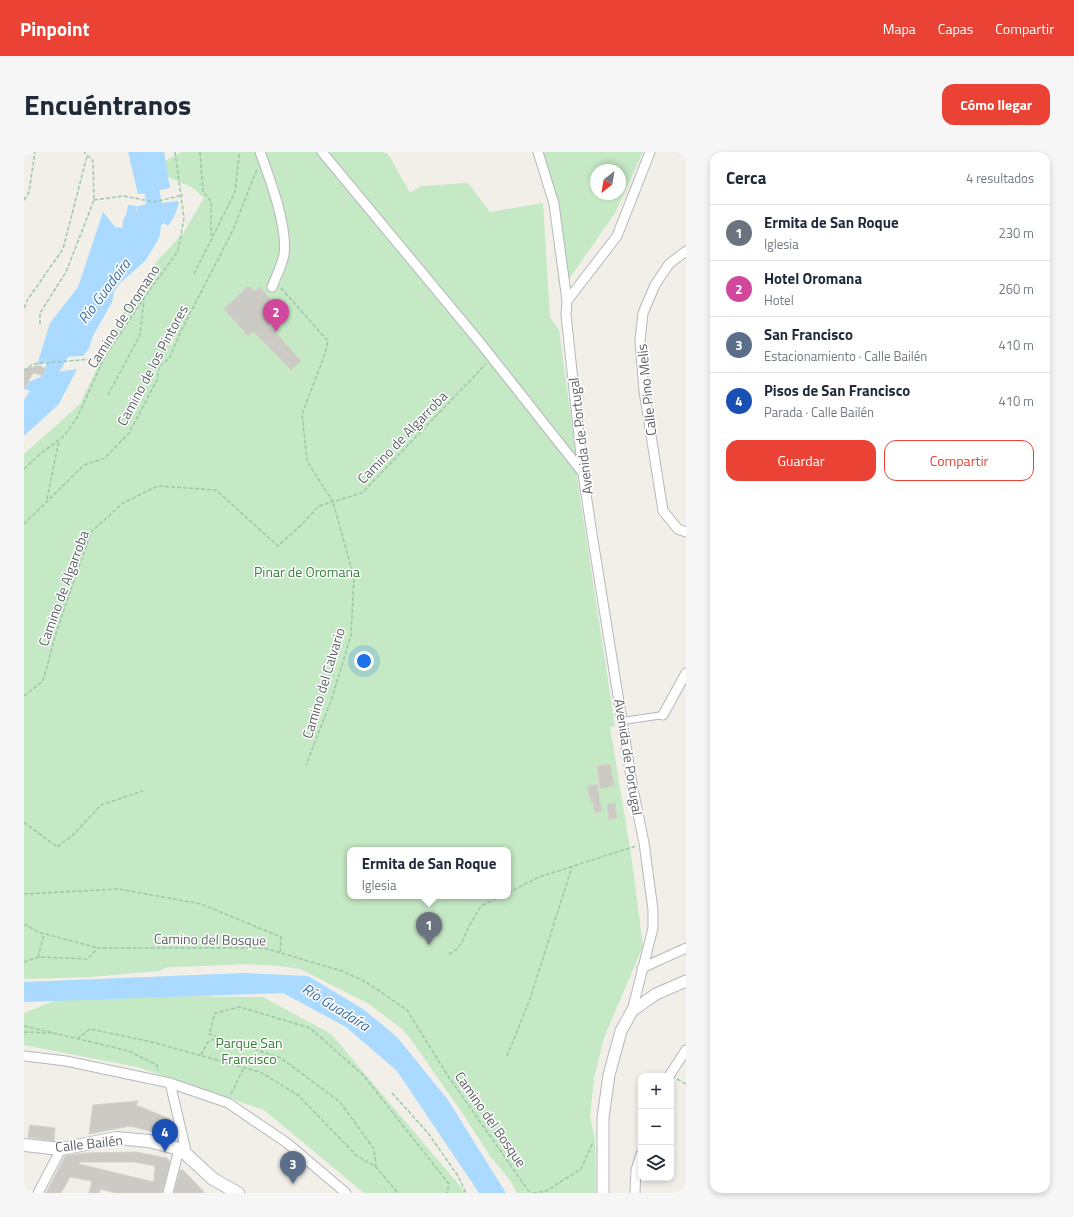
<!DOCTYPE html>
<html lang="es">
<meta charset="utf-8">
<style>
body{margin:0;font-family:"Titillium Web",sans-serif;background:#f6f6f7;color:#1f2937}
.controls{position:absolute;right:12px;bottom:12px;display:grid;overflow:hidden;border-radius:8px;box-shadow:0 2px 6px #0003}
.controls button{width:36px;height:36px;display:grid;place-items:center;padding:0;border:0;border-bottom:1px solid #e0e1e3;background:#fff;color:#1f2937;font:20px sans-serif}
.compass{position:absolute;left:566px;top:12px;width:36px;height:36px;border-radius:50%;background:#fff;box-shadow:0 2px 6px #0003;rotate:211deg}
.you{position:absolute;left:340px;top:509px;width:14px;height:14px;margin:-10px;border:3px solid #fff;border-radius:50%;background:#1a73e8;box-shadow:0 0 0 6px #1a73e833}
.badge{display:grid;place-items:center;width:26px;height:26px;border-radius:50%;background:#ea4335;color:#fff;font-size:13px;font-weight:700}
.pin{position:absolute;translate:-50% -33px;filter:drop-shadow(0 1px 2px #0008)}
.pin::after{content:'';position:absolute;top:21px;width:14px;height:12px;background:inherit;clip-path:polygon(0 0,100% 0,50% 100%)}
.popup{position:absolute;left:323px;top:695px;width:164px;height:52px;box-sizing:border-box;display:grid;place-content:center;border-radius:8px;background:#fff;filter:drop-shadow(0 1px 3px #0005);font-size:13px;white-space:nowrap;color:#747a83}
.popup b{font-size:15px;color:#1f2937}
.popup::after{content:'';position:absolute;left:50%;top:100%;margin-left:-8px;border:8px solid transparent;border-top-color:#fff}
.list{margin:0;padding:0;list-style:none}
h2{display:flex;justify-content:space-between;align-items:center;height:52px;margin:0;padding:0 16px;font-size:17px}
h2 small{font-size:13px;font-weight:400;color:#747a83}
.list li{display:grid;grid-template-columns:26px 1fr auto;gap:12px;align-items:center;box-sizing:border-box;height:56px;padding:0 16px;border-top:1px solid #e0e1e3}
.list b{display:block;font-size:15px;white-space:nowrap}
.list p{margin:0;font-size:13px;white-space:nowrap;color:#747a83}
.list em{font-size:13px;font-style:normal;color:#747a83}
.actions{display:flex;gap:8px;padding:12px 16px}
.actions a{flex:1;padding:9px 0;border:1px solid #ea4335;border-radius:12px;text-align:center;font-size:14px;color:#ea4335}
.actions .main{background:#ea4335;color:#fff}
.icon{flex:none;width:22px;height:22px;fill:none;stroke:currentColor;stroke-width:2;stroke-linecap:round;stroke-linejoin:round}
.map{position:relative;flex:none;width:662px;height:1041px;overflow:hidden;border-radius:12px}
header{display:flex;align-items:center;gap:24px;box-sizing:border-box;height:56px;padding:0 20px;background:#ea4335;color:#fff}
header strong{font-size:19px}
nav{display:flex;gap:22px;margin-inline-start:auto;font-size:14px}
.intro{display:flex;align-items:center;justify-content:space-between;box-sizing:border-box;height:96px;padding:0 24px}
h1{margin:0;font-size:28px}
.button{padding:10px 18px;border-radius:12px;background:#ea4335;color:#fff;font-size:14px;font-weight:700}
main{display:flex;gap:24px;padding:0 24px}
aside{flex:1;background:#fff;border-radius:12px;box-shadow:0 2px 6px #0003}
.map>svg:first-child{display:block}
</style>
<header>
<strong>Pinpoint</strong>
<nav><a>Mapa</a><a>Capas</a><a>Compartir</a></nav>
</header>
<div class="intro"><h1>Encuéntranos</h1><a class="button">Cómo llegar</a></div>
<main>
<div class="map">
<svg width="662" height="1041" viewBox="0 0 662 1041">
<rect width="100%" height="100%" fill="#f1efe8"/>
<path fill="#c5e8c5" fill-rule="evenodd" d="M158 0H359L364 2 386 41 397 34 444 31 466 60 519 51 526 165 535 178 550 287 553 326 591 574 586 575 607 702 619 794 580 886 570 926 566 965 571 988 572 1041H493L486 1028 466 1004 439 962 388 889 378 877 345 852 276 817 256 814 219 812 181 814 144 815 135 819 67 825 0 827V302L56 252 104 151 133 109 160 80 180 46 169 36 138 22 141 9ZM326 698H484V744H326Z
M514 0H619L591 61 539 136 523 22ZM572 18H596V42H572Z
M45 843 239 845 307 882 442 1041H340L240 958 113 915 0 893V861Z"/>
<path fill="#aadaff" d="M104 0H140L146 36 128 40 114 42Z
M153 49 155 51 150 65 144 74 140 71 137 73 136 82 133 90 121 109 95 132 90 140 88 150 69 184 65 196 59 204 36 205 13 213 26 171 54 135 79 60 91 75 98 76 100 65 102 64 104 53 113 54 112 59H113L114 54Z
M53 217 35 252 0 284V248L6 239 0 237V232L26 221Z
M221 821 284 824 339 857 373 885 424 948 482 1041H455L373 919 322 875 259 841 0 850V830Z"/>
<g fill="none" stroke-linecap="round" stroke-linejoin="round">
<path stroke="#aadaff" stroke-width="15" d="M123 71 130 50 128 40 126 11 124 0
M0 268 15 251 26 221 46 187"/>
</g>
<path fill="#cccac5" stroke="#d6d1c6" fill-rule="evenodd" d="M224 134 230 139 236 135 258 160 245 173 277 209 267 218 229 179 224 184 200 157Z
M14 213 13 214H17L21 217 18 223 9 221 0 237V220L2 219 0 218V217L9 215Z
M586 612 590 634 576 637 573 614Z
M573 632 578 659 571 661 569 650H567L563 634Z
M591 651 593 666 585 667 583 652Z
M114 949 112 953 146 967 148 978 134 981 106 974 65 982 69 953Z
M6 973 31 976 30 989 4 985Z
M112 1000 143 1006 146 1010 138 1041H92L76 1037 75 1041H65L68 1029 46 1025 37 1041H22L41 1004 60 1001ZM56 1010H111L131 1014 130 1030 55 1012Z
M156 1018H159L181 1041H150Z"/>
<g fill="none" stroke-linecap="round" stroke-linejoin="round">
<g stroke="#b5b8bc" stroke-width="8">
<path id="pedestrian" d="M599 569 639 563"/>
</g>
<g stroke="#b5b8bc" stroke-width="11">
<path id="minor" d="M236 0C246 27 264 75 260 103 258 113 252 125 248 135
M298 0 454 188 559 321
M514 0 530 52 543 149 542 163 559 322 568 382 609 637 620 691 629 758V776L608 859
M662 99 645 112 631 133 619 161 616 188 620 239 639 359 654 377 662 380
M543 149 593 84 626 0
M639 563 662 521
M618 816 662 796
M0 904 42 909 146 931 204 951 263 991 322 1041
M645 924 662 898
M146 931 163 1003
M14 1041 37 997
M144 1041 155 997
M611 1041 612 1018 617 1002"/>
</g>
<g stroke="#b5b8bc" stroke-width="13">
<path id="tertiary" d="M579 1041V966L585 923 597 879 608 859 632 842 662 829"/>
</g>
<g stroke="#b6babf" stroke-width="14">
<path id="secondary" d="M0 993 37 997 92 986 125 989 155 997 163 1003 189 1027 214 1041"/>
</g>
<path stroke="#9cc7a9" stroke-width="1.5" stroke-dasharray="4 2" stroke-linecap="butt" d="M176 0 179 40 187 49V84
M0 48 5 40 11 0
M70 48 100 44 130 50 159 43
M170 122 211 40 215 3 216 0
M257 136 304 189 301 202 278 262 283 309 309 350 330 426 327 483 308 546 282 613
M0 156 4 147 39 97 63 4
M16 172V161L42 120 70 48 69 9 60 0
M0 219 9 212 80 206
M84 243 116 183 120 148
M0 317 16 302 41 283 54 264 80 206 124 140 154 99 160 66 151 0
M23 347 35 288
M0 372 60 313 81 306 105 281 133 228 135 214 145 207 157 179 209 78 233 17
M0 544 19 529 33 478 67 380 99 351 134 334 192 338 254 394 276 374 295 354 338 341 462 212
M0 670 33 695 48 684 77 653 119 639
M484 741 515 725 612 694
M0 742 95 737 177 752 257 785 256 801
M0 772 14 780 74 796
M425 802 433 797 438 790 445 774 457 754 478 744
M14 805 20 782
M0 810 14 805 63 807 74 796H240L318 819 342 830 383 858 424 924 506 1041
M0 874 105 899 133 913 134 919
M0 880 28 881
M53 887 66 877 128 890 236 920 274 943 333 1004 352 1015 374 1041
M177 903 183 891 193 885
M483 904 506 847 548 715
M653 927 662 932
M368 941 404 981 434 1024 442 1041
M207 942 220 915
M352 1015 350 997 316 950 257 906 185 882 191 861 216 855 286 876 339 923 425 1032 423 1041
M509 1041 522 1039 557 1017 569 990"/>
<use href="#pedestrian" stroke="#fff" stroke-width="6"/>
<use href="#minor" stroke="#fff" stroke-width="9"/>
<use href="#tertiary" stroke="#fff" stroke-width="11"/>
<use href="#secondary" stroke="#fff" stroke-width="12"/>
</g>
<g text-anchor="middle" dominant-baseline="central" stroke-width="3" stroke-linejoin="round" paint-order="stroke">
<g font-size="14" fill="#5f6368" stroke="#fff">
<text transform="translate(99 164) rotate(-57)">Camino de Oromano</text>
<text transform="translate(128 213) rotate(-62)">Camino de los Pintores</text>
<text transform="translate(622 238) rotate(-96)">Calle Pino Melis</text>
<text transform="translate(556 284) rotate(-97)">Avenida de Portugal</text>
<text transform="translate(378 285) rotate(-46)">Camino de Algarroba</text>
<text transform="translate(39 436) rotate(-70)">Camino de Algarroba</text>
<text transform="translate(299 531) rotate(-73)">Camino del Calvario</text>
<text transform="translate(605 605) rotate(81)">Avenida de Portugal</text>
<text transform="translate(186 787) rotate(1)">Camino del Bosque</text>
<text transform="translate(467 967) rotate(55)">Camino del Bosque</text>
<text transform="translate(65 991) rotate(-6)">Calle Bailén</text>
</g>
<g font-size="14" fill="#348238" stroke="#fff">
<text x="283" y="419">Pinar de Oromana</text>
<text x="225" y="890">Parque San<tspan x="225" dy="16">Francisco</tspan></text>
</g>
<g font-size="15" font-style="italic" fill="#4174aa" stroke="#fff">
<text transform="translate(80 139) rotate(-53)">Río Guadaíra</text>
<text transform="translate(312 855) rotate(32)">Río Guadaíra</text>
</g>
</g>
</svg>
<div class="controls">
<button>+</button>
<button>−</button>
<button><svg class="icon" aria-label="layers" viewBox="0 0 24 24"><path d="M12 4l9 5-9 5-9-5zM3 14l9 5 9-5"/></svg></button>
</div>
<svg class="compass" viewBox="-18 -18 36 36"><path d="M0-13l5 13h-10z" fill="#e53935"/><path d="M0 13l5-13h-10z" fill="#747a83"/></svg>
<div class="you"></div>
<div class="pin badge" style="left:405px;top:793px;background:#6b7280">1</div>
<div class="popup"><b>Ermita de San Roque</b>Iglesia</div>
<div class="pin badge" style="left:252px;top:180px;background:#d1479c">2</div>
<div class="pin badge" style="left:269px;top:1032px;background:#5c6f8a">3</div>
<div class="pin badge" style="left:141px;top:1000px;background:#1a4fb4">4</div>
</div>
<aside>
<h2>Cerca<small>4 resultados</small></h2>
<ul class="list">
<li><span class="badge" style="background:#6b7280">1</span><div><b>Ermita de San Roque</b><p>Iglesia</p></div><em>230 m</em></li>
<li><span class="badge" style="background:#d1479c">2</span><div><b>Hotel Oromana</b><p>Hotel</p></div><em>260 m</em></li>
<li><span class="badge" style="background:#5c6f8a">3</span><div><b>San Francisco</b><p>Estacionamiento · Calle Bailén</p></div><em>410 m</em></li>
<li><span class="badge" style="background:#1a4fb4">4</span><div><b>Pisos de San Francisco</b><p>Parada · Calle Bailén</p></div><em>410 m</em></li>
</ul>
<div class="actions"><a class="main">Guardar</a><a>Compartir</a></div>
</aside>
</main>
